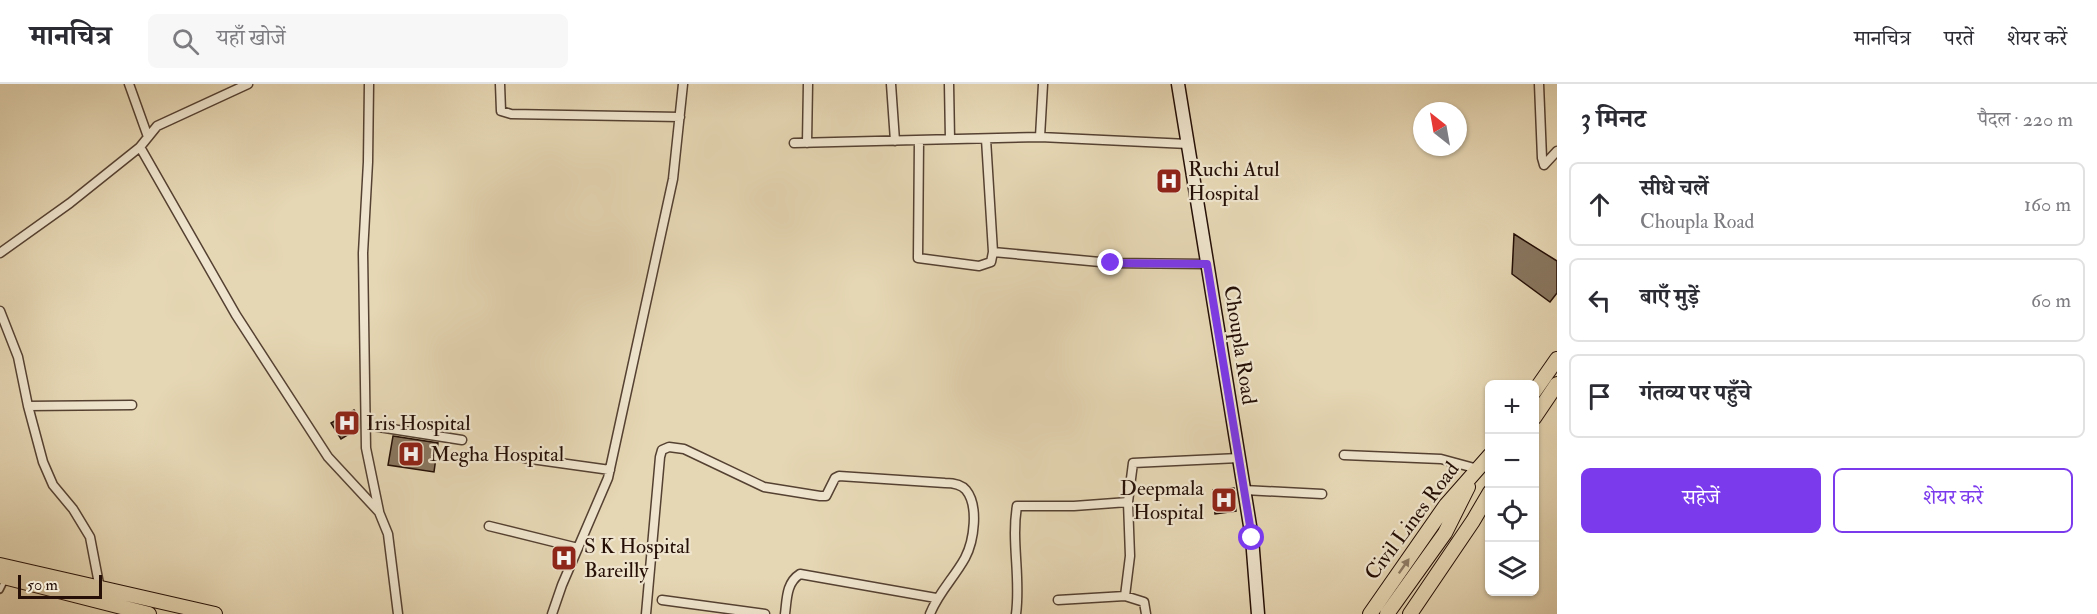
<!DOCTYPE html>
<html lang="hi">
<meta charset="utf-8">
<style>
body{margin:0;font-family:"IM FELL Double Pica","Noto Serif Devanagari",serif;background:#f7f7f7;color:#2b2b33}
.controls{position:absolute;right:18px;bottom:18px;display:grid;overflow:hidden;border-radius:9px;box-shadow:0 2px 4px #0004}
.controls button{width:54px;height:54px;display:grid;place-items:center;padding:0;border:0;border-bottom:2px solid #e1e1e2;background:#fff;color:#2b2b33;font:30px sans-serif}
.compass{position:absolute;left:1413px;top:18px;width:54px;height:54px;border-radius:50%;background:#fff;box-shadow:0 2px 4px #0004;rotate:329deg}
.scale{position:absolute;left:18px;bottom:15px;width:84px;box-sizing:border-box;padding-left:6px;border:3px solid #250f06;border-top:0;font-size:16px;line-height:21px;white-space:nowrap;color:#250f06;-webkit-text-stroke:4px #efe5ce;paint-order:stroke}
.stop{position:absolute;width:18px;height:18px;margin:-14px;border:4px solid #7c3aed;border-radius:50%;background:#fff}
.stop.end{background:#7c3aed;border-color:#fff;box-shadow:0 2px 6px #0008}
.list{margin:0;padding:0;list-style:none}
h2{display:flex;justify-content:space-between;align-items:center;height:78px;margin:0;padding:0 24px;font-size:26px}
h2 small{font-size:20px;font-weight:400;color:#7c7c81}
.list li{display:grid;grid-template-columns:39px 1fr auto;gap:18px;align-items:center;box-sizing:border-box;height:84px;margin:0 12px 12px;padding:0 12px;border:2px solid #e1e1e2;border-radius:9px}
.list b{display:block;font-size:22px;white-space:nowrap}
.list p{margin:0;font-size:20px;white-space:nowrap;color:#7c7c81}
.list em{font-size:20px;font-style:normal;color:#7c7c81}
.actions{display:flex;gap:12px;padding:18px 24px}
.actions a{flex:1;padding:14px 0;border:2px solid #7c3aed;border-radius:9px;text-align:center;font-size:21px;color:#7c3aed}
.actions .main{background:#7c3aed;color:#fff}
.icon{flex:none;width:33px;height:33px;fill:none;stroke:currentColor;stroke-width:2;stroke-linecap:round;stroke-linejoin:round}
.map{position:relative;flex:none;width:1557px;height:530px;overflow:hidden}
header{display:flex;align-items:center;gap:36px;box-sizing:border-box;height:84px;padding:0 30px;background:#fff;border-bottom:2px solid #e1e1e2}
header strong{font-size:28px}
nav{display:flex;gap:33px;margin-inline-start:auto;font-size:21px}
.search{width:420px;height:54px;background:#f7f7f7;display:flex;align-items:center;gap:15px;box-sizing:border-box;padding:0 21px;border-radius:9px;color:#7c7c81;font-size:22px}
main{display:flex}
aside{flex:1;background:#fff}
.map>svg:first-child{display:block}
</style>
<header>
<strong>मानचित्र</strong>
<div class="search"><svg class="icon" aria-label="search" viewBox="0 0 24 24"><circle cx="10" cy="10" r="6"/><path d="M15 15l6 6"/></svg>यहाँ खोजें</div>
<nav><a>मानचित्र</a><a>परतें</a><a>शेयर करें</a></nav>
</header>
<main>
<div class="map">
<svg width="1557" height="530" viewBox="0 0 1557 530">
<rect width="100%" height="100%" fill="#e6d7b4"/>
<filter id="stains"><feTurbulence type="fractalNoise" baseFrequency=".00333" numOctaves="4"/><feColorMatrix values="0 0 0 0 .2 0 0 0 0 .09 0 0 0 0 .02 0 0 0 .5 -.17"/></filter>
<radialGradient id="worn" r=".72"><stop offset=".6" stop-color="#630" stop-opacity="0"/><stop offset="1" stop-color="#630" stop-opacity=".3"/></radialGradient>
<path fill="#897760" stroke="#250f06" stroke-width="1.5" d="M1514 150 1557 177V209L1550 218 1512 190Z
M354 326 359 334V344L341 355 331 339Z
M393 352 438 359 434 388 388 381Z
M1234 404 1236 427 1215 430 1213 406Z"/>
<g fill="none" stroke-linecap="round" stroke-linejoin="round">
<g stroke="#554132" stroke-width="8">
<path id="service" d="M0 506 6 494"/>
</g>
<g stroke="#554132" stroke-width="11">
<path id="minor" d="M129 0 148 53
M369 0 368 78 363 169 366 364 379 427
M500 0 501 27 511 30 680 33
M891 0 895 57
M949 0 950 55
M1539 0 1542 74 1544 81 1557 67
M1040 53 1188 60
M919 56 918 174 979 182 991 178 993 168 986 55
M794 59 1040 53 1043 0
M807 59 808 0
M140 63 236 231 328 373 379 428 388 450 398 530
M993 168 1111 179 1207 180
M0 169 70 119 140 63 157 42 248 0
M0 227 18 273 28 322 43 378 53 401 73 425 90 453 100 505
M28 322 132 321
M366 341 462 356
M1344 371 1441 375 1478 385
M524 374 610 386
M1244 406 1322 410
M489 442 578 464
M1125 512 1130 472 1128 418 1133 379 1239 374
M662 516 765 530
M1058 516 1125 512 1144 518 1146 530
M552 530 562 501 608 394 673 95 683 0
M646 530 660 373 662 366 669 363 684 365 764 403 820 412H826L835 394 839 392 945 399C952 399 961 400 966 406 979 422 974 457 965 474 954 494 938 509 930 530
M785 530C787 515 786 499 800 490L936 514
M1016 530C1021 494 1011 458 1017 422H1074L1128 418"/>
</g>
<g stroke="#250f06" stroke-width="15">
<path id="secondary" d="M1178 0 1252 454 1258 530"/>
</g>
<g stroke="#250f06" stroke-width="16">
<path id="primary" d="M1534 308 1557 275
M1534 334 1557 300
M0 481 215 530
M0 492 149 530
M1370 530 1446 421 1490 371
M1387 530 1445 449 1468 403
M1410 530 1473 437 1490 408"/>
</g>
<use href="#service" stroke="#efe5ce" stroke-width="4.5"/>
<use href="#minor" stroke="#efe5ce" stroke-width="8"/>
<use href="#secondary" stroke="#efe5ce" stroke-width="12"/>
<use href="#primary" stroke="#e6d7b4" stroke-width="14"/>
</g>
<defs><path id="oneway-solid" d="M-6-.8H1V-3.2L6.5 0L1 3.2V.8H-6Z" transform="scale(1.5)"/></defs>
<use fill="#8f7d66" href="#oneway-solid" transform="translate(1404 482) rotate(-55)"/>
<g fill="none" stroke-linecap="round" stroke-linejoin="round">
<path stroke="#7c3aed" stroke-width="8" d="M1111 179 1207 180 1252 454"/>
</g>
<defs>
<g id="hospital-square" transform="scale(1.35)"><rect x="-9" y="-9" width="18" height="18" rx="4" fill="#8f2418" stroke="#efe5ce"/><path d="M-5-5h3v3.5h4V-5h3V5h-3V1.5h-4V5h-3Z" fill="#fff"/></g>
</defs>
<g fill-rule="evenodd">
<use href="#hospital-square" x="1169" y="97"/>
<use href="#hospital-square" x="347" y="339"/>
<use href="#hospital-square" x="411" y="370"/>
<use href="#hospital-square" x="1224" y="416"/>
<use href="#hospital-square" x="564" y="474"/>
</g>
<g text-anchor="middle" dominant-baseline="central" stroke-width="4.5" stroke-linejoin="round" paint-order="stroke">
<g font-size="21" fill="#250f06" stroke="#efe5ce" text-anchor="start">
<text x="1188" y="85">Ruchi Atul<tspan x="1188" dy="24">Hospital</tspan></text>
<text x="366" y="339">Iris Hospital</text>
<text x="430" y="370">Megha Hospital</text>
<text x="1204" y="404" text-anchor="end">Deepmala<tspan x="1204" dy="24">Hospital</tspan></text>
<text x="584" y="462">S K Hospital<tspan x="584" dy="24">Bareilly</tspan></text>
</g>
<g font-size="21" fill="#250f06" stroke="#efe5ce">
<text transform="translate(1240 261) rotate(81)">Choupla Road</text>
<text transform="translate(1412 437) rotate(-53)">Civil Lines Road</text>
</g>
</g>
<rect width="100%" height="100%" filter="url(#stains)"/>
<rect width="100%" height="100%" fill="url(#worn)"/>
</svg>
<div class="controls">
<button>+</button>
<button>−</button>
<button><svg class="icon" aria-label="locate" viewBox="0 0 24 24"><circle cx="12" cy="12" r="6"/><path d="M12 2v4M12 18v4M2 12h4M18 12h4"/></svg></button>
<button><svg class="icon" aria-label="layers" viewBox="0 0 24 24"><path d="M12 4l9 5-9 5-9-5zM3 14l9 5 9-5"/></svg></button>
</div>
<svg class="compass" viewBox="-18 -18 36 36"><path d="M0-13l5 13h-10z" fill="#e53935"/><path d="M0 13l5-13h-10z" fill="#7c7c81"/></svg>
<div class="scale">50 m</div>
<div class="stop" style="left:1252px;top:454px"></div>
<div class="stop end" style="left:1111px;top:179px"></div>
</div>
<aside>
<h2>3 मिनट<small>पैदल · 220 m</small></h2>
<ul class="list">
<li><svg class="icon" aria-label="ahead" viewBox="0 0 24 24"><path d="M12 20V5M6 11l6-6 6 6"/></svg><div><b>सीधे चलें</b><p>Choupla Road</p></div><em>160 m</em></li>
<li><svg class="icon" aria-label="left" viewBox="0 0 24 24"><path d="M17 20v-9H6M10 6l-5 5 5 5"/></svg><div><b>बाएँ मुड़ें</b></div><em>60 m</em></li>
<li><svg class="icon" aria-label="arrive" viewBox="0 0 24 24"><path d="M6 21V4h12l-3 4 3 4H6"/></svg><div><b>गंतव्य पर पहुँचे</b></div></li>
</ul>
<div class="actions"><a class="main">सहेजें</a><a>शेयर करें</a></div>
</aside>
</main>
